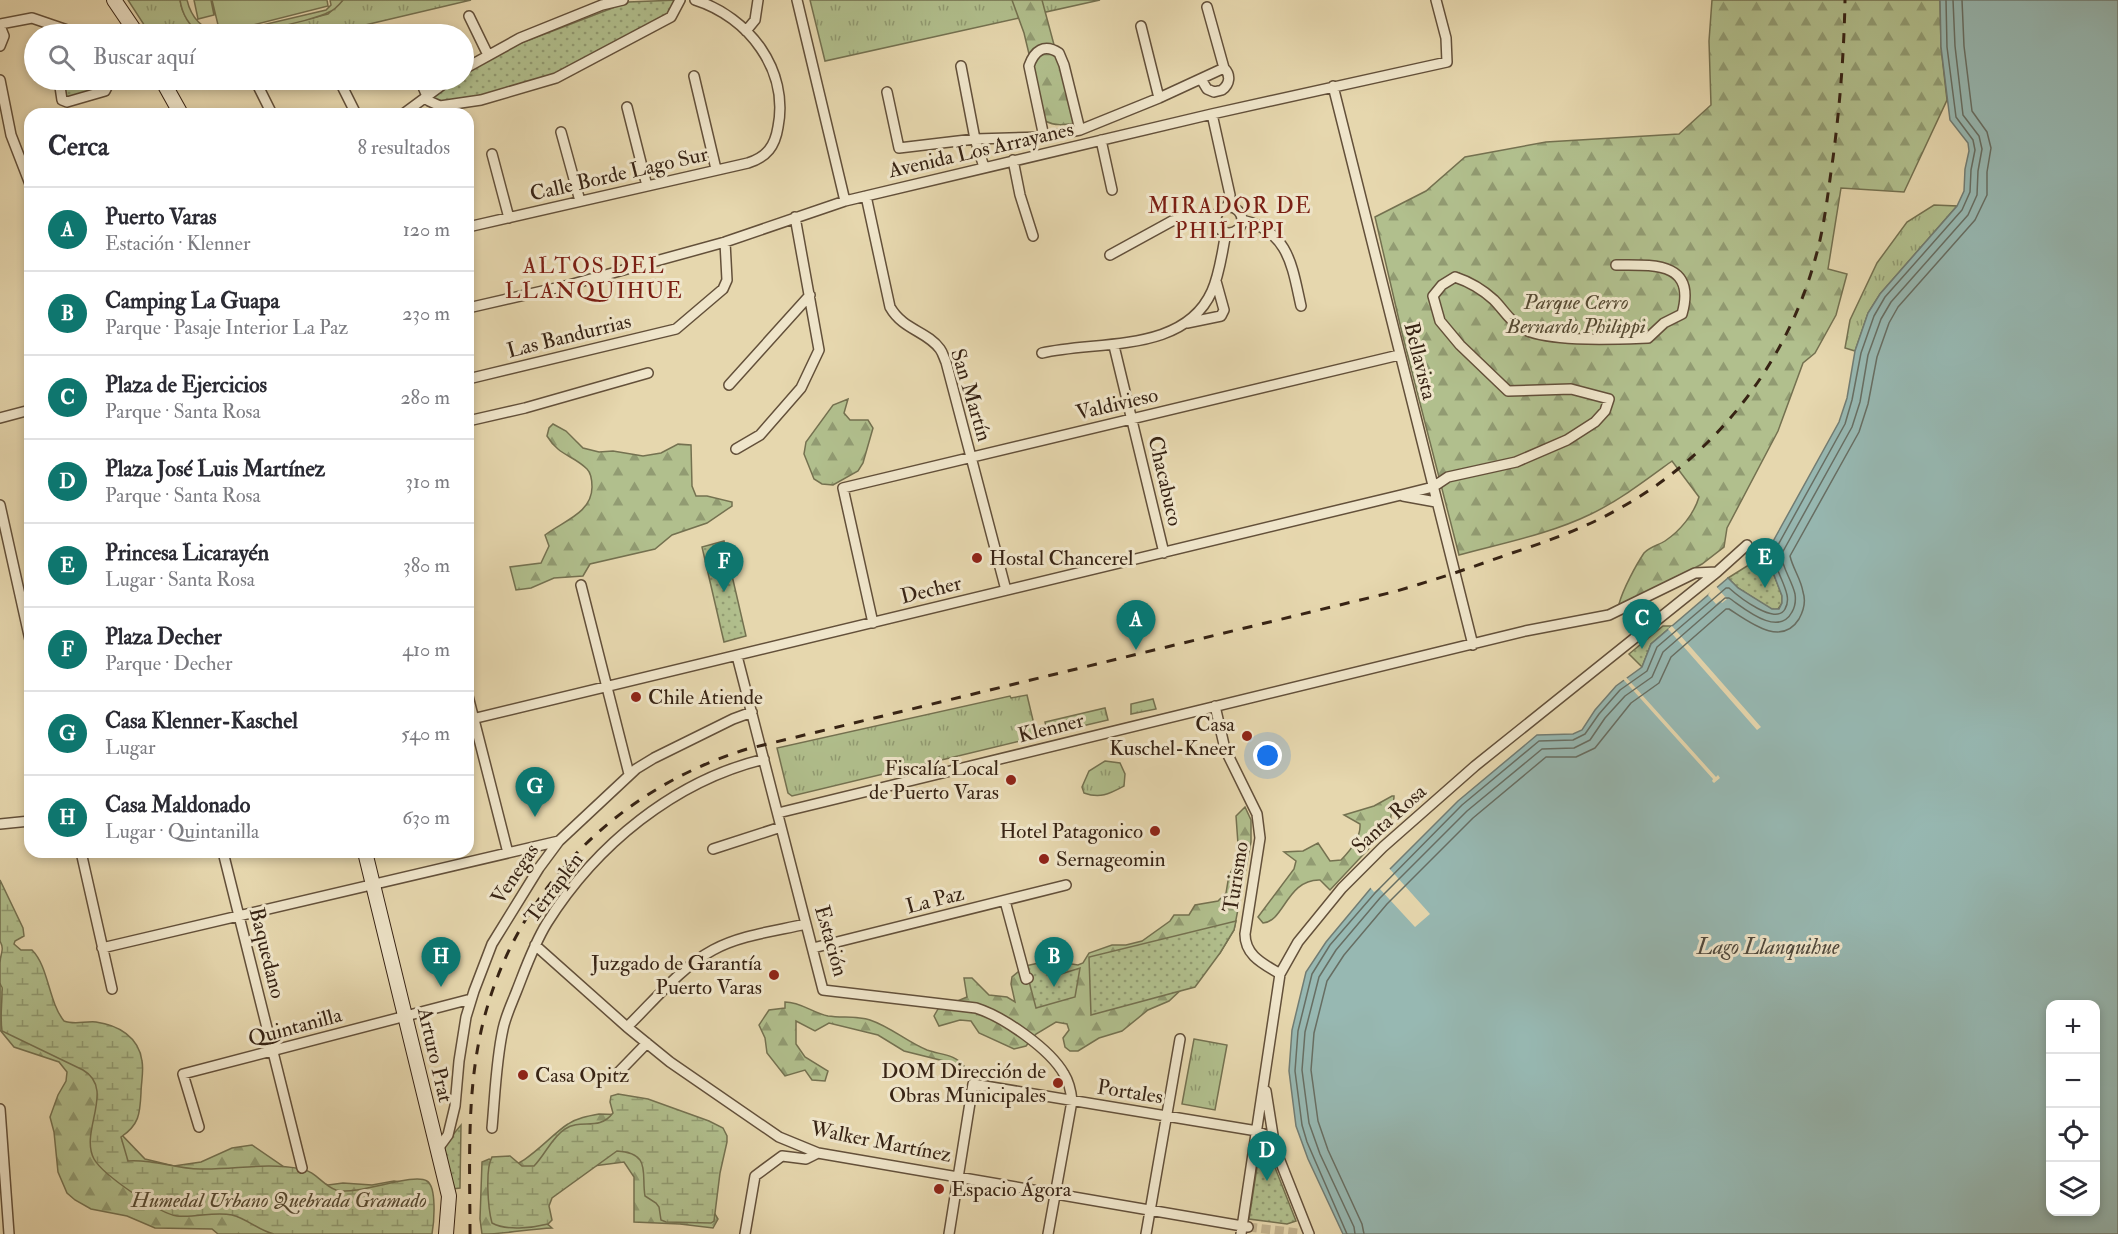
<!DOCTYPE html>
<html lang="es">
<meta charset="utf-8">
<style>
body{margin:0;font-family:"IM FELL Double Pica",serif;background:#f7f7f7;color:#2b2b33}
.controls{position:absolute;right:18px;bottom:18px;display:grid;overflow:hidden;border-radius:12px;box-shadow:0 3px 9px #0003}
.controls button{width:54px;height:54px;display:grid;place-items:center;padding:0;border:0;border-bottom:2px solid #e1e1e2;background:#fff;color:#2b2b33;font:30px sans-serif}
.you{position:absolute;left:1268px;top:756px;width:21px;height:21px;margin:-15px;border:4px solid #fff;border-radius:50%;background:#1a73e8;box-shadow:0 0 0 9px #1a73e833}
.badge{display:grid;place-items:center;width:39px;height:39px;border-radius:50%;background:#0f766e;color:#fff;font-size:20px;font-weight:700}
.pin{position:absolute;translate:-50% -50px;filter:drop-shadow(0 2px 3px #0008)}
.pin::after{content:'';position:absolute;top:32px;width:21px;height:18px;background:inherit;clip-path:polygon(0 0,100% 0,50% 100%)}
.list{margin:0;padding:0;list-style:none}
h2{display:flex;justify-content:space-between;align-items:center;height:78px;margin:0;padding:0 24px;font-size:26px}
h2 small{font-size:20px;font-weight:400;color:#7c7c81}
.list li{display:grid;grid-template-columns:39px 1fr auto;gap:18px;align-items:center;box-sizing:border-box;height:84px;padding:0 24px;border-top:2px solid #e1e1e2}
.list b{display:block;font-size:22px;white-space:nowrap}
.list p{margin:0;font-size:20px;white-space:nowrap;color:#7c7c81}
.list em{font-size:20px;font-style:normal;color:#7c7c81}
.icon{flex:none;width:33px;height:33px;fill:none;stroke:currentColor;stroke-width:2;stroke-linecap:round;stroke-linejoin:round}
.map{position:relative;flex:none;width:2118px;height:1234px;overflow:hidden}
.search{position:absolute;background:#fff;box-shadow:0 3px 9px #0003;left:24px;top:24px;width:450px;height:66px;display:flex;align-items:center;gap:15px;box-sizing:border-box;padding:0 21px;border-radius:33px;color:#7c7c81;font-size:22px}
.panel{position:absolute;background:#fff;box-shadow:0 3px 9px #0003;left:24px;top:108px;width:450px;height:750px;border-radius:18px}
.map>svg:first-child{display:block}
</style>
<div class="map">
<svg width="2118" height="1234" viewBox="0 0 2118 1234">
<defs>
<pattern id="grass-tufts" width="24" height="20" patternUnits="userSpaceOnUse" patternTransform="scale(1.5)"><rect width="24" height="20" fill="#b1bf8d"/><path d="M3 7l-1-3M5 7V3M7 7l1-3M15 17l-1-3M17 17v-4M19 17l1-3" fill="none" stroke="#919b72"/></pattern>
<pattern id="forest-firs" width="22" height="20" patternUnits="userSpaceOnUse" patternTransform="scale(1.5)"><rect width="22" height="20" fill="#b1bf8d"/><path d="M5 1l3.5 6h-7zM16 11l3.5 6h-7z" fill="#919b72"/></pattern>
<pattern id="wetland-marsh" width="20" height="14" patternUnits="userSpaceOnUse" patternTransform="scale(1.5)"><rect width="20" height="14" fill="#b1bf8d"/><path d="M1 5h8M5 5V1M11 12h8M15 12V8" fill="none" stroke="#919b72"/></pattern>
<pattern id="park-dots" width="8" height="8" patternUnits="userSpaceOnUse" patternTransform="scale(1.5)"><rect width="8" height="8" fill="#b1bf8d"/><path d="M2 2h.1M6 6h.1" fill="none" stroke="#919b72" stroke-width="1.8" stroke-linecap="round"/></pattern>
</defs>
<rect width="100%" height="100%" fill="#e6d7ae"/>
<filter id="stains"><feTurbulence type="fractalNoise" baseFrequency=".00333" numOctaves="4"/><feColorMatrix values="0 0 0 0 .2 0 0 0 0 .09 0 0 0 0 .02 0 0 0 .5 -.17"/></filter>
<radialGradient id="worn" r=".72"><stop offset=".6" stop-color="#630" stop-opacity="0"/><stop offset="1" stop-color="#630" stop-opacity=".3"/></radialGradient>
<path fill="url(#grass-tufts)" stroke="#747150" stroke-width="1.5" d="M128 0H180C182 16 191 27 205 34H150Z
M343 0H471L327 34H246L328 14Z
M810 0H1100L825 61Z
M1934 205 1957 206 1880 294 1868 313 1855 351 1845 348 1850 320 1877 263 1907 222Z
M1027 695 1037 737 792 796 788 793 777 748 1010 696 1011 698Z
M1153 699 1156 709 1131 714V704Z
M1105 708 1108 720 1048 734 1045 722Z
M1105 761 1120 763 1125 774 1124 786C1109 794 1100 799 1084 793L1082 787 1089 771Z
M1194 1039 1227 1045 1215 1110 1182 1104Z"/>
<path fill="url(#forest-firs)" stroke="#747150" stroke-width="1.5" d="M1012 0H1042L1075 123C1064 125 1055 126 1045 121L1024 33Z
M1712 0H1940L1941 47 1947 100 1904 192 1841 188 1828 269 1847 274 1836 315 1815 353 1803 363 1778 431 1727 528 1724 547 1702 564 1629 603 1619 604C1623 589 1636 565 1644 553 1649 547 1659 545 1665 541 1680 531 1694 514 1699 497L1672 461C1646 480 1620 500 1591 514 1550 534 1503 543 1459 555L1402 333 1375 217 1426 191 1465 157 1546 142 1679 134 1711 105 1709 41Z
M848 399 844 413 850 420H868L873 428 863 463 858 471 833 485 822 484 814 479 804 454 806 442 833 405Z
M553 424 566 431 583 448 599 452 613 451 643 456 661 453 678 444 691 445 692 486 696 496H707L732 502V506L707 523 672 535 655 549 590 564 583 576 554 578 531 588 516 590 510 567 541 563 549 546 545 535C563 521 592 513 592 487 592 481 591 473 587 469 573 455 559 456 547 436L549 428Z
M1392 796H1394C1394 806 1389 816 1391 825L1330 890 1320 880C1287 879 1284 922 1263 923L1258 917 1294 869 1296 861 1284 852 1303 851 1318 843 1330 861 1341 860C1350 851 1361 837 1360 824L1344 815 1374 806Z
M1245 807 1251 820V842L1234 930 1220 953 1169 1001 1148 1010 1122 1031 1099 1038 1078 1051H1070L1065 1047 1063 1038 1069 1030 1067 1024 1056 1022 1036 1034 1026 1046 1014 1049 979 1033 971 1021 960 1020 939 1026 934 1016 938 1009 967 997 964 978H972L989 995 1007 997 1015 1002 1011 984 1012 977 1018 972 1046 960 1078 965 1083 963 1089 953 1112 945H1126L1142 941 1170 921 1174 915H1189L1195 905 1218 901 1226 893 1229 875 1239 858 1236 816Z
M7 955 27 1014 91 1029 121 1134 145 1159 174 1166 201 1162 232 1148 252 1145 293 1173 328 1185 343 1183 372 1185 394 1181 407 1183 420 1234H218L212 1229 155 1228 127 1216 91 1209 75 1200 67 1193 58 1172 54 1132 50 1117 58 1095 66 1081 67 1072 59 1062 14 1047 0 1030V959Z
M785 1002C801 1002 813 1013 828 1016 842 1018 857 1016 870 1020 891 1027 907 1042 927 1050 941 1055 955 1054 964 1066L904 1051 878 1035 829 1023 815 1031 796 1021V1044L805 1057 828 1071 825 1081 812 1080 805 1070 785 1076 767 1053 765 1038 759 1025 769 1010 785 1008Z
M599 1114 629 1115 712 1209 718 1219 713 1228 680 1224 634 1222V1177L624 1162 593 1166 545 1202 543 1220 552 1228C529 1229 506 1234 482 1234L480 1219 482 1162 489 1159C493 1161 498 1165 502 1166 522 1171 550 1135 568 1124 577 1118 588 1116 599 1114Z"/>
<path fill="url(#wetland-marsh)" stroke="#747150" stroke-width="1.5" d="M0 880 23 928 24 936 15 941 14 944 21 950H32C49 967 48 1001 64 1021 74 1025 85 1021 96 1022 118 1025 139 1037 142 1061 144 1071 141 1083 141 1093 140 1114 139 1125 121 1137L128 1161C155 1159 174 1169 200 1169 235 1170 265 1162 301 1169 316 1171 323 1186 336 1190 358 1196 413 1172 427 1181 437 1187 434 1223 432 1234H274C259 1231 248 1219 232 1215 214 1211 196 1218 177 1216 160 1214 103 1175 94 1159 79 1131 116 1089 83 1070L2 1031C0 1017 2 1006 2 992 3 983 2 991 0 983 0 977 0 969 0 963 0 954 5 950 0 941Z
M618 1094 648 1099 709 1121 723 1128 727 1136V1142L720 1173 714 1221 711 1223 666 1222 661 1220 659 1207 656 1203 645 1196C641 1174 652 1153 617 1151L552 1198 549 1206 552 1220 548 1224C532 1228 506 1231 492 1223 488 1209 485 1169 492 1157L510 1156 522 1166H534C545 1155 552 1137 565 1129 582 1118 598 1132 613 1113L610 1102 611 1096Z"/>
<path fill="url(#park-dots)" stroke="#747150" stroke-width="1.5" d="M678 0 669 15 555 76 480 98 440 103 426 101 457 80H464V75L493 54 628 2Z
M62 80H99L103 89 69 99 64 95Z
M724 541 746 636 724 642 702 547Z
M1766 554 1782 596V603L1778 609 1772 610 1738 588 1728 578Z
M1663 626H1672L1651 644 1642 667 1629 654Z
M1236 921 1234 930 1220 953 1195 987 1091 1015 1089 957Z
M1057 959 1061 974 1080 968 1075 997 1036 1008 1025 966Z
M461 1125 460 1188 452 1189 441 1149Z
M1261 1142H1265L1296 1221 1287 1224 1249 1219Z"/>
<path fill="#b1bf8d" stroke="#747150" stroke-width="1.5" d="M180 0H187C191 17 202 30 220 33L212 0H327L328 6 221 33 224 34 326 10 331 5 330 0H343C339 5 335 10 329 12 311 22 221 41 202 33 189 28 182 13 180 0Z
M194 0H211L214 15 198 19Z"/>
<path fill="#97b8b2" stroke="#717c73" stroke-width="1.5" fill-rule="evenodd" d="M1940 0H2118V1234H1343L1308 1159 1296 1126 1289 1071 1292 1030 1306 972 1326 942 1371 888 1458 801 1537 735 1573 734 1582 730 1595 710 1616 686 1642 667 1651 644 1728 578 1738 588 1772 609H1779L1782 603V596L1766 554 1839 422 1847 398 1855 351 1868 313 1880 294 1957 206 1964 191 1965 169 1969 151 1968 143 1950 120 1941 47ZM2050 1004H2096V1212H2050Z"/>
<path fill="#e6d7ae" d="M1715 585 1727 599 1722 603 1720 601 1716 604 1708 595Z
M1672 626 1761 727 1757 730 1668 629Z
M1625 676 1716 777 1718 775 1720 778 1714 783 1712 781 1713 779 1622 678Z
M1388 867 1430 914 1415 927 1379 888 1374 892 1369 886Z"/>
<g fill="none" stroke-linecap="round" stroke-linejoin="round">
<path stroke="#676e63" stroke-width="1.5" d="M1347 1234 1307 1142 1302 1125 1295 1071 1298 1031 1312 974 1330 945 1375 893 1462 805 1539 741 1573 740 1585 734 1599 714 1620 690 1647 671 1657 647 1726 588H1729C1739 597 1776 626 1785 609 1788 604 1788 600 1787 595 1784 581 1775 569 1773 554L1845 424 1852 400 1861 353 1874 316 1885 297 1962 210 1970 192 1971 170 1975 150 1973 140 1956 117 1947 47 1946 0
M1355 1234 1354 1227 1320 1154 1309 1123 1302 1070 1305 1032 1319 977 1336 950 1380 898 1467 811 1542 749 1574 748 1590 740 1605 718 1625 696 1652 677 1663 652 1725 598H1729C1744 608 1778 638 1792 612 1795 607 1796 601 1795 594 1792 581 1783 569 1781 555L1852 427 1860 402 1868 355 1881 319 1891 302 1968 215 1977 195 1978 171 1982 149 1979 136 1963 115 1955 46 1953 0
M1364 1234 1362 1224 1328 1150 1318 1121 1311 1070 1314 1033 1327 981 1344 955 1387 904 1473 818 1546 757H1576L1595 748 1631 703 1659 683 1671 657 1726 609H1729C1748 621 1781 648 1799 619 1804 610 1806 601 1803 592 1801 579 1793 569 1790 556L1859 432 1868 404 1877 357 1889 323 1898 307 1975 220 1987 195V172L1991 148 1987 132 1972 111 1964 46 1962 0"/>
<path stroke="#c3b38f" stroke-width="9" stroke-dasharray="9 4.5" stroke-linecap="butt" d="M1248 1227 1298 1233"/>
<g stroke="#63503a" stroke-width="12">
<path id="street" d="M797 0 845 201
M469 16 488 55
M0 24 32 18 70 31 72 34
M0 26 4 36 0 46
M1141 26 1159 98
M746 31 755 20 758 0
M398 34H399
M961 66 975 139 984 167
M464 69 520 38 602 5 623 0
M694 76 716 169
M1201 79 1207 89 1214 92 1222 90C1230 84 1231 75 1224 68
M0 80 11 135 30 184
M59 80 62 100 67 102 105 91 107 87 103 80
M255 80 272 114
M339 80 356 114
M420 80 429 101 440 106 481 100 556 78 671 17 680 0
M1333 86 1473 645
M887 92 899 148 975 139 1044 137 1080 130 1159 98 1224 68 1207 7
M627 107 647 186
M403 114 449 80
M1212 114 1230 195 1228 206
M561 132 580 201
M1044 137 1029 66C1034 51 1044 43 1059 53L1064 65 1080 130
M1101 140 1112 190
M492 154 509 218
M1013 160 1020 195 1033 236
M866 196 890 307C903 330 927 331 940 349 943 353 944 358 946 362L1006 590
M1216 220a13 13 0 1 1 26 0a13 13 0 1 1-26 0Z
M1242 220C1289 231 1292 266 1301 306
M468 227 748 163C767 157 775 146 778 127 789 70 749 17 695 0
M1110 255 1172 221 1201 216 1215 220
M468 308 569 285 725 242 845 201 1212 114 1447 62 1446 38 1436 0
M1187 323 1221 316 1224 310 1216 281
M1114 346 1164 553
M1042 353C1097 340 1184 354 1212 291 1220 273 1222 252 1226 233
M468 379 676 329 723 289 727 280 725 242
M729 385 810 295
M0 418 30 410
M468 421 525 408 648 373
M736 449 760 435 801 388 819 350 795 217
M1403 496 1436 502
M0 505 30 640
M581 585 629 774
M873 623 843 488 1399 355
M737 656 823 990 976 1008C1004 1017 1050 1049 1064 1074 1069 1082 1071 1091 1072 1101L1048 1234
M468 696 508 853
M1215 706 1225 749 1257 814 1260 838 1245 934C1245 956 1264 964 1280 974
M468 720 1401 495 1433 487 1448 477 1516 462 1567 440 1595 422 1605 411 1609 399 1571 389 1508 391 1460 345 1440 321 1433 296 1442 285 1455 277C1470 282 1482 289 1494 300 1503 309 1509 320 1520 327 1543 343 1619 339 1648 338L1664 323 1682 314C1697 261 1652 265 1616 265
M778 813 1525 631 1609 615 1695 573 1717 572
M0 824 30 821
M713 849 781 827
M81 852 112 989
M223 852 302 1168
M1005 901 1026 979 1028 978
M535 945 627 1027 670 1062 779 1137 818 1153 1248 1227
M102 948 559 841
M813 948 1066 885
M627 1027C653 1002 681 967 713 950 740 935 776 931 806 924
M614 1077 647 1043
M1266 1091 1275 1148 1309 1234
M0 1109 9 1234
M199 1127 183 1074 471 999
M492 1128C495 1095 496 1061 503 1029 506 1015 512 1003 517 990 526 967 534 944 547 923 596 845 674 781 764 759
M437 1150 448 1135 455 1106 459 1061 466 1017 474 991 492 944 539 868 559 841 636 769 654 758 733 719 752 712
M745 1234 755 1176 782 1156 806 1159 818 1153
M949 1234 973 1084 1257 1131 1268 1136 1275 1148
M1146 1234 1180 1039
M1241 1234 1280 974 1298 942 1342 888 1383 847 1475 766 1717 572 1747 545"/>
</g>
<g stroke="#372314" stroke-width="16">
<path id="secondary" d="M114 0 137 34
M162 80 181 114
M365 852 449 1196 446 1234"/>
</g>
<use href="#street" stroke="#efe5ca" stroke-width="9"/>
<use href="#secondary" stroke="#efe5ca" stroke-width="14"/>
<path stroke="#372314" stroke-width="3" stroke-dasharray="10 10" stroke-linecap="butt" d="M470 1234C470 1174 467 1112 477 1052 501 906 607 792 747 749L1393 592C1432 581 1470 568 1509 554 1548 541 1586 528 1622 507 1717 454 1788 361 1816 256 1825 224 1828 191 1833 158 1840 105 1844 53 1845 0"/>
</g>
<g fill="#8f2418" stroke="#efe5ca" stroke-width="2">
<circle cx="977" cy="558" r="6"/>
<circle cx="636" cy="697" r="6"/>
<circle cx="1247" cy="736" r="6"/>
<circle cx="1011" cy="780" r="6"/>
<circle cx="1155" cy="831" r="6"/>
<circle cx="1044" cy="859" r="6"/>
<circle cx="774" cy="975" r="6"/>
<circle cx="523" cy="1075" r="6"/>
<circle cx="1058" cy="1083" r="6"/>
<circle cx="939" cy="1189" r="6"/>
</g>
<g text-anchor="middle" dominant-baseline="central" stroke-width="6" stroke-linejoin="round" paint-order="stroke">
<g font-size="21" fill="#372314" stroke="#efe5ca">
<text transform="translate(981 150) rotate(-13)">Avenida Los Arrayanes</text>
<text transform="translate(619 174) rotate(-13)">Calle Borde Lago Sur</text>
<text transform="translate(569 336) rotate(-14)">Las Bandurrias</text>
<text transform="translate(1420 361) rotate(76)">Bellavista</text>
<text transform="translate(971 395) rotate(73)">San Martín</text>
<text transform="translate(1117 404) rotate(-13)">Valdivieso</text>
<text transform="translate(1165 481) rotate(77)">Chacabuco</text>
<text transform="translate(931 590) rotate(-14)">Decher</text>
<text transform="translate(1051 728) rotate(-14)">Klenner</text>
<text transform="translate(1389 819) rotate(-42)">Santa Rosa</text>
<text transform="translate(515 874) rotate(-56)">Venegas</text>
<text transform="translate(1236 877) rotate(-81)">Turismo</text>
<text transform="translate(554 888) rotate(-53)">Terraplén</text>
<text transform="translate(935 900) rotate(-14)">La Paz</text>
<text transform="translate(831 941) rotate(74)">Estación</text>
<text transform="translate(267 953) rotate(76)">Baquedano</text>
<text transform="translate(295 1027) rotate(-15)">Quintanilla</text>
<text transform="translate(435 1055) rotate(77)">Arturo Prat</text>
<text transform="translate(1130 1092) rotate(9)">Portales</text>
<text transform="translate(881 1142) rotate(11)">Walker Martínez</text>
</g>
<g font-size="21" font-style="italic" fill="#564a32" stroke="#efe5ca">
<text x="1576" y="302">Parque Cerro<tspan x="1576" dy="24">Bernardo Philippi</tspan></text>
<text x="279" y="1200">Humedal Urbano Quebrada Gramado</text>
</g>
<g font-size="21" fill="#372314" stroke="#efe5ca" text-anchor="start">
<text x="989" y="558">Hostal Chancerel</text>
<text x="648" y="697">Chile Atiende</text>
<text x="1235" y="724" text-anchor="end">Casa<tspan x="1235" dy="24">Kuschel-Kneer</tspan></text>
<text x="999" y="768" text-anchor="end">Fiscalía Local<tspan x="999" dy="24">de Puerto Varas</tspan></text>
<text x="1143" y="831" text-anchor="end">Hotel Patagonico</text>
<text x="1056" y="859">Sernageomin</text>
<text x="762" y="963" text-anchor="end">Juzgado de Garantía<tspan x="762" dy="24">Puerto Varas</tspan></text>
<text x="1046" y="1071" text-anchor="end">DOM Dirección de<tspan x="1046" dy="24">Obras Municipales</tspan></text>
<text x="535" y="1075">Casa Opitz</text>
<text x="951" y="1189">Espacio Ágora</text>
</g>
<g font-size="22" letter-spacing="1.5" fill="#7a1f14" stroke="#efe5ca">
<text x="1230" y="206">MIRADOR DE<tspan x="1230" dy="25">PHILIPPI</tspan></text>
<text x="594" y="266">ALTOS DEL<tspan x="594" dy="25">LLANQUIHUE</tspan></text>
</g>
<g font-size="22" font-style="italic" fill="#4f483c" stroke="#efe5ca">
<text x="1768" y="947">Lago Llanquihue</text>
</g>
</g>
<rect width="100%" height="100%" filter="url(#stains)"/>
<rect width="100%" height="100%" fill="url(#worn)"/>
</svg>
<div class="controls">
<button>+</button>
<button>−</button>
<button><svg class="icon" aria-label="locate" viewBox="0 0 24 24"><circle cx="12" cy="12" r="6"/><path d="M12 2v4M12 18v4M2 12h4M18 12h4"/></svg></button>
<button><svg class="icon" aria-label="layers" viewBox="0 0 24 24"><path d="M12 4l9 5-9 5-9-5zM3 14l9 5 9-5"/></svg></button>
</div>
<div class="you"></div>
<div class="pin badge" style="left:1136px;top:650px">A</div>
<div class="pin badge" style="left:1054px;top:987px">B</div>
<div class="pin badge" style="left:1642px;top:649px">C</div>
<div class="pin badge" style="left:1267px;top:1181px">D</div>
<div class="pin badge" style="left:1765px;top:588px">E</div>
<div class="pin badge" style="left:724px;top:592px">F</div>
<div class="pin badge" style="left:535px;top:817px">G</div>
<div class="pin badge" style="left:441px;top:987px">H</div>
<div class="search"><svg class="icon" aria-label="search" viewBox="0 0 24 24"><circle cx="10" cy="10" r="6"/><path d="M15 15l6 6"/></svg>Buscar aquí</div>
<section class="panel">
<h2>Cerca<small>8 resultados</small></h2>
<ul class="list">
<li><span class="badge">A</span><div><b>Puerto Varas</b><p>Estación · Klenner</p></div><em>120 m</em></li>
<li><span class="badge">B</span><div><b>Camping La Guapa</b><p>Parque · Pasaje Interior La Paz</p></div><em>230 m</em></li>
<li><span class="badge">C</span><div><b>Plaza de Ejercicios</b><p>Parque · Santa Rosa</p></div><em>280 m</em></li>
<li><span class="badge">D</span><div><b>Plaza José Luis Martínez</b><p>Parque · Santa Rosa</p></div><em>310 m</em></li>
<li><span class="badge">E</span><div><b>Princesa Licarayén</b><p>Lugar · Santa Rosa</p></div><em>380 m</em></li>
<li><span class="badge">F</span><div><b>Plaza Decher</b><p>Parque · Decher</p></div><em>410 m</em></li>
<li><span class="badge">G</span><div><b>Casa Klenner-Kaschel</b><p>Lugar</p></div><em>540 m</em></li>
<li><span class="badge">H</span><div><b>Casa Maldonado</b><p>Lugar · Quintanilla</p></div><em>630 m</em></li>
</ul>
</section>
</div>
